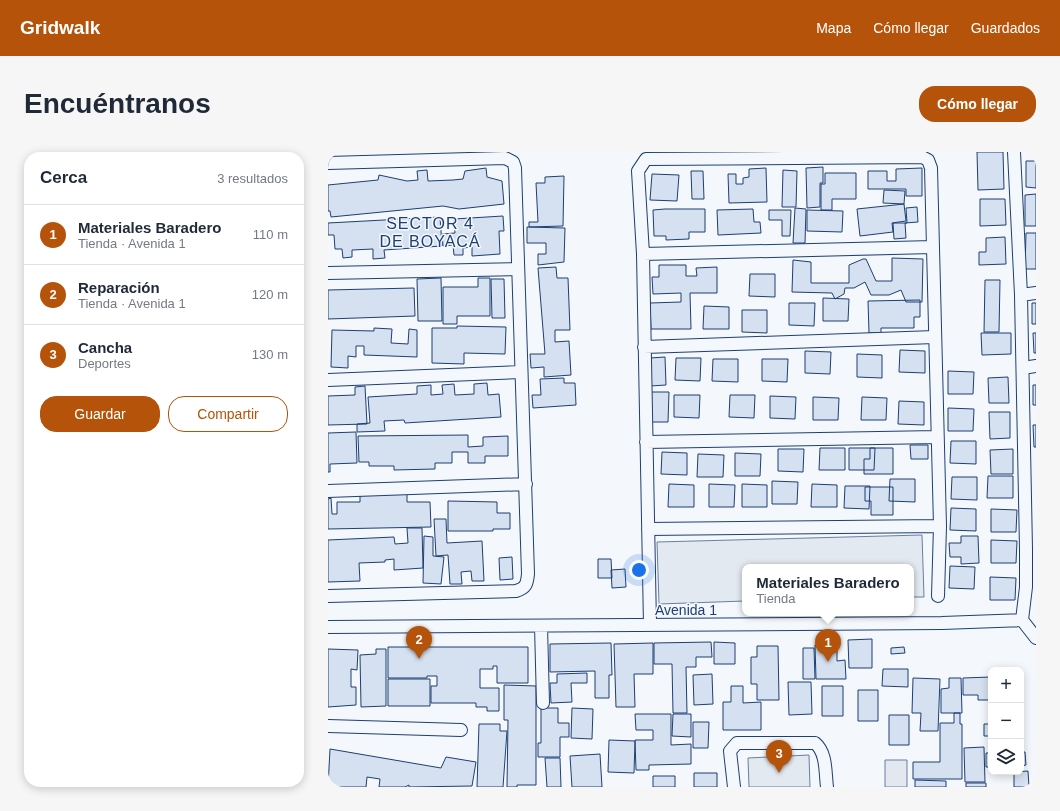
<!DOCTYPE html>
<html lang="es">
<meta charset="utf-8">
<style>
body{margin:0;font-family:Helvetica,sans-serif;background:#f6f6f7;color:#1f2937}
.controls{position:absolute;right:12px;bottom:12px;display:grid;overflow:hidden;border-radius:8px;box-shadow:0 2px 10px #0003}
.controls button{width:36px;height:36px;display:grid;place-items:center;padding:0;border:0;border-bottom:1px solid #e0e1e3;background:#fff;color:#1f2937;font:20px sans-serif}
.you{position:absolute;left:311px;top:418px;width:14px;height:14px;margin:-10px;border:3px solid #fff;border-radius:50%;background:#1a73e8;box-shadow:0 0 0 6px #1a73e833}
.badge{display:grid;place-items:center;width:26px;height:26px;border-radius:50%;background:#b45309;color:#fff;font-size:13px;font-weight:700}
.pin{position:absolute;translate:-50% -33px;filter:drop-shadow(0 1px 2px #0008)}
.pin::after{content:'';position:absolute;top:21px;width:14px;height:12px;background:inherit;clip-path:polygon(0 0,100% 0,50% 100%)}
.popup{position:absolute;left:414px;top:412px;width:172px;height:52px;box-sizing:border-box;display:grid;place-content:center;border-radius:8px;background:#fff;filter:drop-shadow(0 1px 3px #0005);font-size:13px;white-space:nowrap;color:#747a83}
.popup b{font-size:15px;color:#1f2937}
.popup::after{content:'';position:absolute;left:50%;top:100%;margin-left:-8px;border:8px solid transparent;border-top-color:#fff}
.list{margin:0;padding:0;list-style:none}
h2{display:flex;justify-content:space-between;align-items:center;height:52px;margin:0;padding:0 16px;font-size:17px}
h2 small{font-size:13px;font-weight:400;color:#747a83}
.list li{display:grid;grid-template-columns:26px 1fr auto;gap:12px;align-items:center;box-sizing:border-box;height:60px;padding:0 16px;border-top:1px solid #e0e1e3}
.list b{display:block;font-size:15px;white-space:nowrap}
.list p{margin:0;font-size:13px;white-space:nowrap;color:#747a83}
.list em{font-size:13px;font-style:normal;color:#747a83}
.actions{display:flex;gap:8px;padding:12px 16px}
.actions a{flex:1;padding:9px 0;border:1px solid #b45309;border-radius:16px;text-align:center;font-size:14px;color:#b45309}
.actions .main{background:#b45309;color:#fff}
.icon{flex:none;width:22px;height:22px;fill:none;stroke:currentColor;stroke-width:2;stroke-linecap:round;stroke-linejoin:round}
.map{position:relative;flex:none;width:708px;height:635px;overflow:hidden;border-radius:16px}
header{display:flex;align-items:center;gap:24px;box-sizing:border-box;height:56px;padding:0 20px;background:#b45309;color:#fff}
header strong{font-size:19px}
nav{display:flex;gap:22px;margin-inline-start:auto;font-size:14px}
.intro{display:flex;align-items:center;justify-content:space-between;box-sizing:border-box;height:96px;padding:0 24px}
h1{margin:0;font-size:28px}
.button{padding:10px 18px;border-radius:16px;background:#b45309;color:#fff;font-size:14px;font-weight:700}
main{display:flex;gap:24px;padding:0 24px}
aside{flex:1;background:#fff;border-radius:16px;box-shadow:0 2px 10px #0003}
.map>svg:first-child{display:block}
</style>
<header>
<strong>Gridwalk</strong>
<nav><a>Mapa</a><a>Cómo llegar</a><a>Guardados</a></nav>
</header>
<div class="intro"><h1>Encuéntranos</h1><a class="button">Cómo llegar</a></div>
<main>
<aside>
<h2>Cerca<small>3 resultados</small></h2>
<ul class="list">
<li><span class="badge">1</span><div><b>Materiales Baradero</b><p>Tienda · Avenida 1</p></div><em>110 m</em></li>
<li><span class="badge">2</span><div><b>Reparación</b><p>Tienda · Avenida 1</p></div><em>120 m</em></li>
<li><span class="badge">3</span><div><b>Cancha</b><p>Deportes</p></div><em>130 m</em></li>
</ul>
<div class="actions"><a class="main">Guardar</a><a>Compartir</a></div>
</aside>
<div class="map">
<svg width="708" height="635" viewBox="0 0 708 635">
<rect width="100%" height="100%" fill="#f4f7fb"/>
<path fill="#e3e9f0" stroke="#687fa3" d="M594 383 596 445H583V415H417V449L331 452 329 390Z
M481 603 482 635H421L420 606Z"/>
<path fill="#e3e8f0" stroke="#687fa3" d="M557 608H579V635H557Z"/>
<path fill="#d5e0f0" stroke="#1d3f73" d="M649 0H675L676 37 650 38Z
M698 9H708V36L698 35Z
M495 15V31H492V55L479 56 478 16Z
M158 16 159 25 174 29 176 52 131 57 115 54 3 65 2 59H0V33L50 28 51 23 79 29 90 28 89 19 99 18 100 29 125 28 135 27 137 19Z
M438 16 439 50 401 51 400 22H408V32H415V26L421 25V17Z
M594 16V44H578V37H540V19H559V29H568V17Z
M455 18 469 19 468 55H454Z
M363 19H375L376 47H364Z
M497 21H528V47H504V58H493V32H497Z
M324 22 351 23 349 49 322 48Z
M236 24 235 74 201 75V70H210L208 31H217V25Z
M556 38 577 39 576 52 555 51Z
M708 42V74H697V43Z
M652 47H677L678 73 652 74Z
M576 52 578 69 564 71 565 80 532 84 529 57Z
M589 55 590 70 577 71 578 86 566 87 565 71H579L578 56Z
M467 56 478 57 477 91H465Z
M337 57H377V80H361V87L338 88V84H326L325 58Z
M425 57 426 70H432L433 81 390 83 389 58Z
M441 58H463L462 84H454V68H441Z
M479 58 515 59 514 80 479 79Z
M175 64 176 79H171L172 102 144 104V95L135 96V103H126L125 93 115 94 114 82 127 81 126 67Z
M112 65 114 94 56 98 57 106 45 107V97L24 98V105L15 106 14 97H7L6 83H0V71Z
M199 75 237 76 236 110 210 113V102H218V91H199Z
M698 81H708V117H697Z
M677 85 678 112 651 113V100H658V86Z
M564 106 595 107 594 150H578L573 138 561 143H543L537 130 526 136H517L516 142 507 147 504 141 464 140 465 108 483 110V131H521V113L535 107H538L548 129H564Z
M331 113H358V124H369L368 116 389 115V141H362L363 177H323L322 151 353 150V141L325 142 324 125H331Z
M228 115 229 126H240L242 178H227V190L241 189 243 223 216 225V215L203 216 202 202H217L210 116Z
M422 122H447V145L421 144Z
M113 126 114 169H90L89 127Z
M150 126H162V164H129V172H115V135H150Z
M163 127H176L177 166H164Z
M657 128H672L671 180H656Z
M86 136 87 164 0 167V138Z
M495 146 521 147 520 169H495Z
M592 148V165H586V176H553V181H541L540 149Z
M461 151H487L486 174 461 173Z
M704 151H708V172H704Z
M376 154 401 155V177H375Z
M414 158H439V181L414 180Z
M129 174 178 175 177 202 136 201V212L104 211V176H129Z
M46 176 64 177 63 191 80 192 81 177 89 178V205L36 203V194H28V205L20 204V216L3 215 4 178 46 179Z
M653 181H683V202L654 203Z
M705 181H708V201H706Z
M572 198 597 199V221L571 220Z
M477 199 503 200 502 222 477 221Z
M529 202 554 203V226L529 225Z
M337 205 338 233 322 234V206Z
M348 206H373L372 229 347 228Z
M385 207H410V230L384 229Z
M434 207H460L459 230 434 229Z
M620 219 646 220 645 242H620Z
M680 225 681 251H661L660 226Z
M236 226V231H247L248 253 205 256 204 243H213L212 227Z
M159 231 160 243 171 242 173 265 77 271 76 268 56 269 57 279 29 280V272L42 271 40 245 89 242V234L103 233V243L115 242 114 233 126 232 127 243 146 242V232Z
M705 233H708V253H705Z
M37 234 39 272 0 273V244L27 243V235Z
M323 240H341L340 270H322Z
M346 243H372L371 266 346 265Z
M402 243H427L426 266 401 265Z
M442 244 468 245 467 267 442 266Z
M485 245 511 246 510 268H485Z
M534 245 559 246 558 268H533Z
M571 249 596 250V273L570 272Z
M620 256 646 257 645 279H620Z
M661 260H682V286L662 287Z
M705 273H708V295H706Z
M28 280 29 311 2 312V320H0V281Z
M140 283V295L155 294V285L180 284V304H157V311H140V300H124V311H107V317L66 318V314H41V310H31L30 284Z
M623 289H648V312L622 311Z
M582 293H600V307H583Z
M492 296H517V318H491Z
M521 296H547L546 318H521Z
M542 296H565V322H536V307H542Z
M450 297H476L475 320 450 319Z
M685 297V322H663L662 298Z
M334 300 359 301V323L333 322Z
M407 301 433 302 432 324H407Z
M370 302 396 303 395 325H369Z
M660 324H685V346H659Z
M624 325H649V348L623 347Z
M562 327H587V350L561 349Z
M444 329 470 330 469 352H444Z
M341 332 366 333V355H340Z
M381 332 407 333 406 355H381Z
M414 332 439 333V355H414Z
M484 332 509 333V355H483Z
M517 334H542L541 357 516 356Z
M537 335H565V363H543V349H537Z
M79 341V350H102L103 375 0 377V347L3 346 4 362H9V350H32V342Z
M120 349 169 350V361H182V377H165V379H120Z
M623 356 648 357V379L622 378Z
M663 357 689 358 688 380H663Z
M106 367H118L119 391 154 389 156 429H144L143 419 133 420 134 432H122L120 403 108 404Z
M79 376H94L95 416 66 418V407L57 408V410L31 411 32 429 0 430V388L66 385 67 392 80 391Z
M96 384 105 385V404L116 405 113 432 95 431Z
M633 384H650L651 411 633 412V405H622L621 391H633Z
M663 388 689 389 688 411H663Z
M184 405 185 427 172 428 171 406Z
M270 407H283L284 426H270Z
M622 414 647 415 646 437 621 436Z
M297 417 298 435 284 436 283 418Z
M662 425 688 426 687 448H662Z
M544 487V516H521L520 488Z
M383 490 384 505H368V515H358L359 561H345L344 512H326V491Z
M386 490 407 491V512H386Z
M283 491 284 523H281V546H267V519L222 520V492Z
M325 491V522H306L307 555H288L286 492Z
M509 492V509L517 508 518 527H488L487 493Z
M429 494H450L451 548H429V532H423V505H429Z
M60 495H200V531H169V514H165V517H152V536H171V559H159V555H148V551H103V534H109V524H99V526H60Z
M576 495 577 501 563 502V496Z
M475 496H486L487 527H475Z
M0 497 30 498 29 518 23 517V535H28V553L0 555Z
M48 497H58V554L33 555 32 503 48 502Z
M555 517H580V535L554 534Z
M259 521V531H243L244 550 223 551 222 531H229V522Z
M384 522 385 552 366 553 365 523Z
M663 525V548H650V543H635V526Z
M585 526 612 527 610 579H592L593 561H584Z
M621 526H633L634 561H613V537L621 536Z
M60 527H102V554H60Z
M460 530H483L484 562 461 563Z
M176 533 208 534V633H189V635H179L180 568H176Z
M403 534H415V551L433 550V578H395V550H403Z
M494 534H515V564H494Z
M530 538H550V569H530Z
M213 556H230V571H241V585H232V605H210V591H213Z
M244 556 265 557 264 587 243 586Z
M626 561H632V572H634V627H585V610H612V571H626Z
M307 562H343V593L363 592V612L321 613V618H308L307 588H325V578H308Z
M345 562H363V585L344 584Z
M561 563H581V593H561Z
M365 570H381L380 596H365Z
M151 572H172V579H179L175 635H149Z
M656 572H663V584H656Z
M281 588 307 589 306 621 280 620Z
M656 595 657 630H637L636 596Z
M2 597 113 616 118 605 148 610 144 634 81 635V633L77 635H51L52 627 39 625 38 635H0Z
M693 600H697L698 613 693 614Z
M658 601H663V615H658Z
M272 602 274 635H244L242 604Z
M217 606H232L233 635H219Z
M700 619 701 635H686V620Z
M366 621H389V635H366Z
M325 624H347V635H325Z
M587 628 618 629V635H587Z
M638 631H658V635H638Z"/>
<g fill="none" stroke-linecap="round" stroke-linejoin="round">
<g stroke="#1d3f73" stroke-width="14">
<path id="minor" d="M686 0 693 143 698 397V435L694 468
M0 11 177 6 185 10 187 16 200 422C199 432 198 436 188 439L0 444
M315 102 605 95
M0 121 190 117
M693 143 708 141
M316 195 607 185
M695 216 708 214
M0 228 193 220
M318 290 609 285
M0 339 198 332
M320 377 612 374
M322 473 315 102 310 19 318 7 594 5 600 8 603 16 612 374 610 444
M213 474 215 551
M0 475 614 471 694 468 708 486
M0 574 133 578
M406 635 402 599 409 591H487C499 601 497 620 499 635"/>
</g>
<use href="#minor" stroke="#f4f7fb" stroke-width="12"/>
</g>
<g text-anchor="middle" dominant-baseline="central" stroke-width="3" stroke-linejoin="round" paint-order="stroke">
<g font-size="14" fill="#1d3f73" stroke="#f4f7fb">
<text x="358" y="458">Avenida 1</text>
</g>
<g font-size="16" letter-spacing="1" fill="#1d3f73" stroke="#f4f7fb">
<text x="102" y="71">SECTOR 4<tspan x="102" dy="18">DE BOYACÁ</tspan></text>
</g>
</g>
</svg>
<div class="controls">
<button>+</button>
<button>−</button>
<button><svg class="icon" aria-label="layers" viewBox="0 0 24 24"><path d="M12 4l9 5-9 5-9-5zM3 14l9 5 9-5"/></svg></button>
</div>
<div class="you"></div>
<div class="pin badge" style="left:500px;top:510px">1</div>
<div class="popup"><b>Materiales Baradero</b>Tienda</div>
<div class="pin badge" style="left:91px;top:507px">2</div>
<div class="pin badge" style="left:451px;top:621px">3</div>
</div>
</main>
